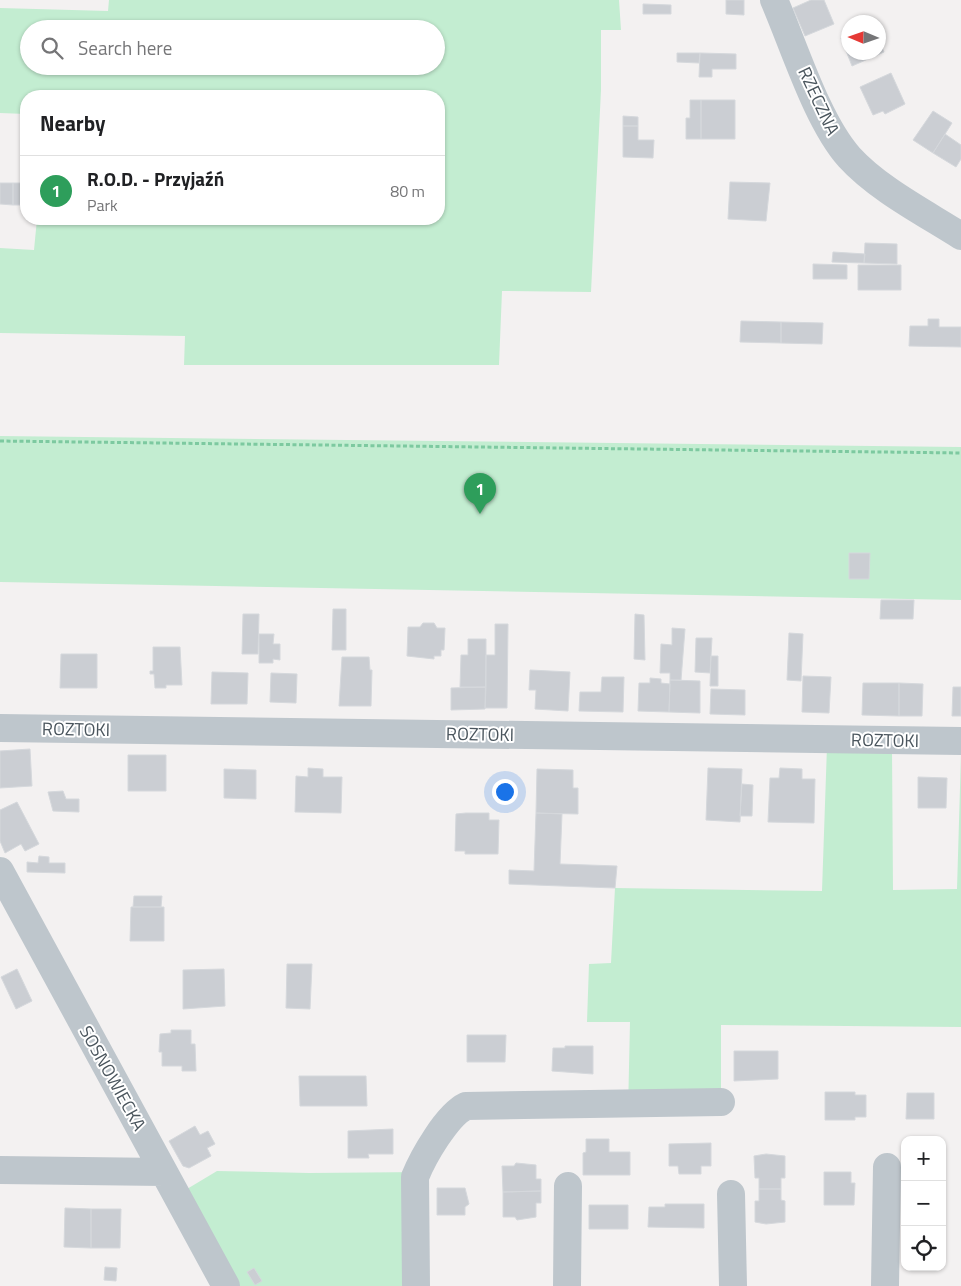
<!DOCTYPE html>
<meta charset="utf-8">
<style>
body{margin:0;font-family:"Titillium Web",sans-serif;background:#f2f2f2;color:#202124}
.controls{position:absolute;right:15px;bottom:15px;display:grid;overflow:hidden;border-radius:10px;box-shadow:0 1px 4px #0004}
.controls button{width:45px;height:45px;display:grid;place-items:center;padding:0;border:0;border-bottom:1px solid #e0e0e0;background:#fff;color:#202124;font:25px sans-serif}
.compass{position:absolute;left:841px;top:15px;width:45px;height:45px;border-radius:50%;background:#fff;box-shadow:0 1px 4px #0004;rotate:272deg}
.you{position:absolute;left:504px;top:791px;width:18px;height:18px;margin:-12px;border:4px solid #fff;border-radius:50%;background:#1a73e8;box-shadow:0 0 0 8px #1a73e833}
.badge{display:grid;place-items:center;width:32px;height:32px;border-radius:50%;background:#b45309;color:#fff;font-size:16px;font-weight:700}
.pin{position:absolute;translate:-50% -41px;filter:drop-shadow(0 1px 2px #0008)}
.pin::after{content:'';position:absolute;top:26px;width:18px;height:15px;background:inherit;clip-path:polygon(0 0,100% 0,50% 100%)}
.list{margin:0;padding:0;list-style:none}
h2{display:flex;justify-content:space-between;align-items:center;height:65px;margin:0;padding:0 20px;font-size:21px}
h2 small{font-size:16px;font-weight:400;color:#757577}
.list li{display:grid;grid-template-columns:32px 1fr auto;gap:15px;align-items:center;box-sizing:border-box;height:70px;padding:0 20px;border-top:1px solid #e0e0e0}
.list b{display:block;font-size:19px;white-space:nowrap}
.list p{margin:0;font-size:16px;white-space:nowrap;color:#757577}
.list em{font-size:16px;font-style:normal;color:#757577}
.icon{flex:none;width:28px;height:28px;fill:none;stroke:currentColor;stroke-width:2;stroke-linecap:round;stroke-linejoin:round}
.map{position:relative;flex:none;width:961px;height:1286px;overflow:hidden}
.search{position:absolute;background:#fff;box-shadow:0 1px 4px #0004;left:20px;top:20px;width:425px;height:55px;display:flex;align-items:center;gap:12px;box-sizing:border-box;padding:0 18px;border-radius:28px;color:#757577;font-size:19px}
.panel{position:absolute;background:#fff;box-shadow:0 1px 4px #0004;left:20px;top:90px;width:425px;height:135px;border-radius:20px}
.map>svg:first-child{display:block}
</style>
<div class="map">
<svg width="961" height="1286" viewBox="0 0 961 1286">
<rect width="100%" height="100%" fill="#f3f1f1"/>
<path fill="#c3edd1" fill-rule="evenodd" d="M109 0H619L621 30H601V90L591 292 502 291 499 365H184L185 336 0 333V248L34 250 37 219H29H439V96H26V114L0 113V8L108 11ZM29 29H436V66H29Z
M0 436 961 447V600L0 582Z
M827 746 892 749 893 890 957 889 961 754V1027L721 1025V1110L628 1112 630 1022H587L589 964 611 963 615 888 822 891Z
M217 1171 309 1173 423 1172 424 1286H238L187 1189Z"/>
<path fill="#cbced3" stroke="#d5d8dc" d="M726 0H744V15L726 14Z
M811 0H824L834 24 805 36 793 8Z
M643 4 671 5V14H643Z
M848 35V52H878V38L884 52 852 66 841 38Z
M677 53H700L699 63 677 62Z
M700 53 736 54V69H712V77H699Z
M891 73 905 104 885 114 883 111 873 115 860 87Z
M690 100H701V139H686V118H690Z
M701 100H735V139H701Z
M933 111 952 123 933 153 913 140Z
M623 116 638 117V126H623Z
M623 126H638V140H654L653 158 623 157Z
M945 134 961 145V159L956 167 933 153Z
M730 182 770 183 766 221 728 219Z
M0 183H13V205L0 204Z
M13 183H26V205H13Z
M865 243 897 244V264L864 263Z
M833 252 865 254 864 263 832 262Z
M813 264 847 265V279H813Z
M858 265H901V290H858Z
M928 319H939V327H961V347L909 346 910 326H928Z
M741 321 781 322V343L740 342Z
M781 322 823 323 822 344 781 343Z
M849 553H870L869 579H849Z
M881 600H914L913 619H880Z
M333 609H346V650H332Z
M243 614H259L258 654H242Z
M635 614 644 615 645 660 634 659Z
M423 623H434L437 628H445L444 650H441V656H434V659L407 656 408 627H420Z
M495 624H508L507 708H485L486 655H495Z
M672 628 685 629 681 680H670V673H660L661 644 672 645Z
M789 633 803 634 801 681 787 680Z
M259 634H274L273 644H280V660L273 659V663H259Z
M696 638H712L710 673 695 672Z
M468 639H486V687H460L461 655H468Z
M153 647H180L182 685H166V688H155L154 674H150V671H153Z
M61 654H97V688H60Z
M711 656H718V686H710Z
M342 657H369L370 670H372L371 706H339Z
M530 670 570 672 568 711 535 709 536 690H529Z
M212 672 248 673 247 704H211Z
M271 673 297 674 296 703 270 702Z
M803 676 831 677 829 713 802 712Z
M602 677H624L623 712 579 711 580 692H601Z
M650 678 661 679V683L670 684 669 712 638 711 639 683H650Z
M670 680 700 681V713L669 712Z
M863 683H899V716L862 715Z
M899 683 923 684 922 716H899Z
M486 687 485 709 451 710V688Z
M953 687H961V716H952Z
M711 689 745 690V715L710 714Z
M30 749 32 786 0 788V751Z
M128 755H166V791H128Z
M308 768 323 769V777H342L341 813 295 812 296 776 308 777Z
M708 768 742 769 740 822 706 820Z
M780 768 802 769V779H815L814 823 768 822 770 778H779Z
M224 769 256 770V799L224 798Z
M537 769 573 770V788H578V814L536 813Z
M918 777 947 778 946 808H918Z
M742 784 753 785 752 816H740Z
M63 791 66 799H79V812L53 811 48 792Z
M17 802 39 844 25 851 21 844 5 853 0 841V810Z
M466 813H489V820H499L498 854H465V851H455L456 814Z
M536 813 562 814 560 864 617 866 615 888 509 884V870L534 871Z
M39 856 49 857V863H65V873L27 872V862L38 863Z
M134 896H162L161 907H133Z
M131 907H164V941H130Z
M287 964H312L310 1009 286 1008Z
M17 969 32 1001 16 1009 1 977Z
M224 969 225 1006 183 1009V970Z
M171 1030H191V1044H195L196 1071H182V1066H162V1052H159L160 1034 171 1033Z
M467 1035H506L505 1062H467Z
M565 1046H593V1074L552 1071 553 1048H565Z
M734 1051H778V1079L734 1081Z
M299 1076H366L367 1106H300Z
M825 1092H855V1095H866V1117H855V1120H825Z
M907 1093H934V1119H906Z
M195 1126 200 1135 208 1131 215 1144 207 1148 211 1156 189 1168 183 1166 169 1141Z
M393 1129V1154H368L369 1158H348V1131Z
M586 1139H609V1152H630V1175H583V1153L586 1152Z
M711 1143V1166H701V1174H679L678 1166H669V1144Z
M766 1154 785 1156V1178H781V1189H759V1178H755L754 1156Z
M516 1163 536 1165V1179H541V1191L503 1192 502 1166H514Z
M824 1172H851V1183H855L854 1205H824Z
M942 1172H944L943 1209H942Z
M437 1188H465L469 1204 465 1207V1215H437Z
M759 1189H781V1200L785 1201V1222L766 1224 755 1222V1201H759Z
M541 1191V1203H536V1217L517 1220 515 1217H503V1192Z
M665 1204H704V1228L648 1227 649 1207H665Z
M589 1205H628V1229H589Z
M65 1208 91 1209V1248L64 1247Z
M91 1209H121L120 1248H91Z
M105 1267 117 1268 116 1281 104 1280Z
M254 1268 262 1281 255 1285 247 1272Z"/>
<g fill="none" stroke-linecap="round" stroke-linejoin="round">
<path stroke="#7dc9a0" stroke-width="3" stroke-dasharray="4 2.5" stroke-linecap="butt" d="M0 441 961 453"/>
<path stroke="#bec6cc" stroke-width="28" d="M774 0C794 46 817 121 849 157 878 189 925 213 961 236
M0 728 961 741
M0 871 226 1286
M0 1170 164 1172
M731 1194 733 1286
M416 1286 415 1177C423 1157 447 1115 466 1106L721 1102
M567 1286 568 1186
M885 1286 887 1167"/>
</g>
<g text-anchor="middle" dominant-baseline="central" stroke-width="4" stroke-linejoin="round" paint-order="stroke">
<g font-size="18" fill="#4a555d" stroke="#fff">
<text transform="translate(819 101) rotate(65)">RZECZNA</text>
<text transform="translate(76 729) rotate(1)">ROZTOKI</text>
<text transform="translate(480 734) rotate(1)">ROZTOKI</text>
<text transform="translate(885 740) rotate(1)">ROZTOKI</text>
<text transform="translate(113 1078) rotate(61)">SOSNOWIECKA</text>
</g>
</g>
</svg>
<div class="controls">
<button>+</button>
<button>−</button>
<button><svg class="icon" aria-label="locate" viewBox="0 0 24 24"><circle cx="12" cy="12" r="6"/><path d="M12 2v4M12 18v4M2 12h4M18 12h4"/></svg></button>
</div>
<svg class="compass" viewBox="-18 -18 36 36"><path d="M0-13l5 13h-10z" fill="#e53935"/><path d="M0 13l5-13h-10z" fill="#757577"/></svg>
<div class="you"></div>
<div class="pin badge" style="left:480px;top:514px;background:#2e9e5b">1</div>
<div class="search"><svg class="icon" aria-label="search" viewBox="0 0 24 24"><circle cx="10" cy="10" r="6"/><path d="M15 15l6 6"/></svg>Search here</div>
<section class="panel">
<h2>Nearby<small></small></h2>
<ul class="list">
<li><span class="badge" style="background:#2e9e5b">1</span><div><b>R.O.D. - Przyjaźń</b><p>Park</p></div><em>80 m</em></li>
</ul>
</section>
</div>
